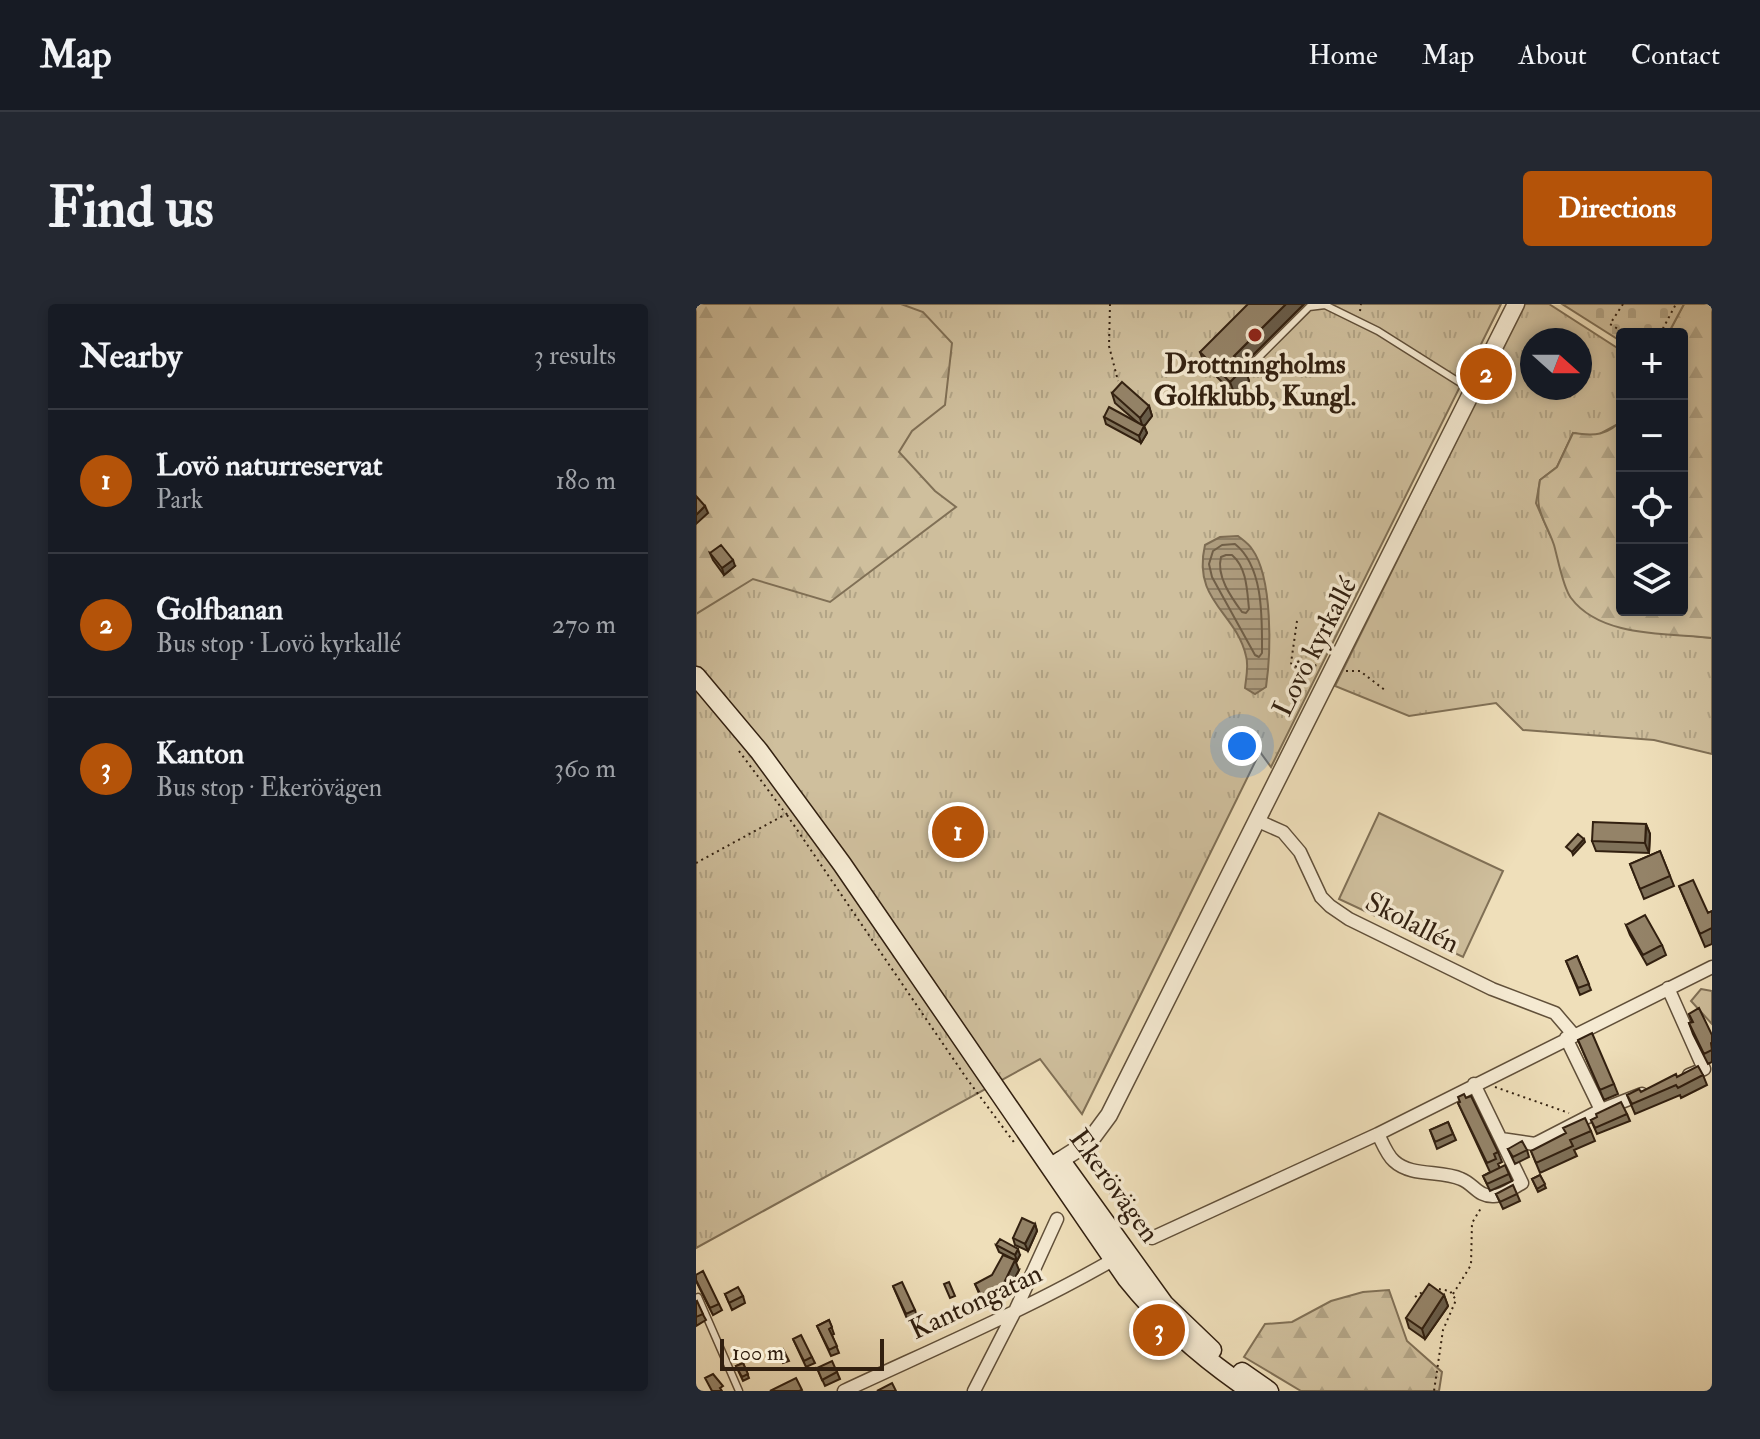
<!DOCTYPE html>
<meta charset="utf-8">
<style>
body{margin:0;font-family:"IM FELL Double Pica",serif;background:#242831;color:#f1f3f6}
.controls{position:absolute;right:24px;top:24px;display:grid;overflow:hidden;border-radius:8px;box-shadow:0 4px 12px #0003}
.controls button{width:72px;height:72px;display:grid;place-items:center;padding:0;border:0;border-bottom:2px solid #363941;background:#171b24;color:#f1f3f6;font:40px sans-serif}
.compass{position:absolute;left:824px;top:24px;width:72px;height:72px;border-radius:50%;background:#171b24;box-shadow:0 4px 12px #0003;rotate:111deg}
.scale{position:absolute;left:24px;bottom:20px;width:164px;box-sizing:border-box;padding-left:8px;border:4px solid #322010;border-top:0;font-size:22px;line-height:28px;white-space:nowrap;color:#322010;-webkit-text-stroke:6px #f5ead2;paint-order:stroke}
.you{position:absolute;left:546px;top:442px;width:28px;height:28px;margin:-20px;border:6px solid #fff;border-radius:50%;background:#1a73e8;box-shadow:0 0 0 12px #1a73e833}
.badge{display:grid;place-items:center;width:52px;height:52px;border-radius:50%;background:#b45309;color:#fff;font-size:26px;font-weight:700}
.pin{position:absolute;translate:-50% -50%;border:4px solid #fff;box-shadow:0 2px 8px #0006}
.list{margin:0;padding:0;list-style:none}
h2{display:flex;justify-content:space-between;align-items:center;height:104px;margin:0;padding:0 32px;font-size:34px}
h2 small{font-size:26px;font-weight:400;color:#9ea1a6}
.list li{display:grid;grid-template-columns:52px 1fr auto;gap:24px;align-items:center;box-sizing:border-box;height:144px;padding:0 32px;border-top:2px solid #363941}
.list b{display:block;font-size:30px;white-space:nowrap}
.list p{margin:0;font-size:26px;white-space:nowrap;color:#9ea1a6}
.list em{font-size:26px;font-style:normal;color:#9ea1a6}
.icon{flex:none;width:44px;height:44px;fill:none;stroke:currentColor;stroke-width:2;stroke-linecap:round;stroke-linejoin:round}
.map{position:relative;flex:none;width:1016px;height:1087px;overflow:hidden;border-radius:8px}
header{display:flex;align-items:center;gap:48px;box-sizing:border-box;height:112px;padding:0 40px;background:#171b24;border-bottom:2px solid #363941}
header strong{font-size:38px}
nav{display:flex;gap:44px;margin-inline-start:auto;font-size:28px}
.intro{display:flex;align-items:center;justify-content:space-between;box-sizing:border-box;height:192px;padding:0 48px}
h1{margin:0;font-size:56px}
.button{padding:20px 36px;border-radius:8px;background:#b45309;color:#fff;font-size:28px;font-weight:700}
main{display:flex;gap:48px;padding:0 48px}
aside{flex:1;background:#171b24;border-radius:8px;box-shadow:0 4px 12px #0003}
.map>svg:first-child{display:block}
</style>
<header>
<strong>Map</strong>
<nav><a>Home</a><a>Map</a><a>About</a><a>Contact</a></nav>
</header>
<div class="intro"><h1>Find us</h1><a class="button">Directions</a></div>
<main>
<aside>
<h2>Nearby<small>3 results</small></h2>
<ul class="list">
<li><span class="badge">1</span><div><b>Lovö naturreservat</b><p>Park</p></div><em>180 m</em></li>
<li><span class="badge">2</span><div><b>Golfbanan</b><p>Bus stop · Lovö kyrkallé</p></div><em>270 m</em></li>
<li><span class="badge">3</span><div><b>Kanton</b><p>Bus stop · Ekerövägen</p></div><em>360 m</em></li>
</ul>
</aside>
<div class="map">
<svg width="1016" height="1087" viewBox="0 0 1016 1087">
<defs>
<pattern id="grass-tufts" width="24" height="20" patternUnits="userSpaceOnUse" patternTransform="scale(2)"><rect width="24" height="20" fill="#cfbf9d"/><path d="M3 7l-1-3M5 7V3M7 7l1-3M15 17l-1-3M17 17v-4M19 17l1-3" fill="none" stroke="#b2a486"/></pattern>
<pattern id="forest-firs" width="22" height="20" patternUnits="userSpaceOnUse" patternTransform="scale(2)"><rect width="22" height="20" fill="#cfbf9d"/><path d="M5 1l3.5 6h-7zM16 11l3.5 6h-7z" fill="#b2a486"/></pattern>
<pattern id="cemetery-stones" width="16" height="16" patternUnits="userSpaceOnUse" patternTransform="scale(2)"><rect width="16" height="16" fill="#cfbf9d"/><path d="M2 7V4a2 2 0 0 1 4 0v3zM10 15v-3a2 2 0 0 1 4 0v3z" fill="#b2a486"/></pattern>
<pattern id="water-rules" width="6" height="5" patternUnits="userSpaceOnUse" patternTransform="scale(2)"><rect width="6" height="5" fill="#af9e80"/><path d="M0 2.5h6" fill="none" stroke="#8f8067"/></pattern>
</defs>
<rect width="100%" height="100%" fill="#efdfba"/>
<filter id="stains"><feTurbulence type="fractalNoise" baseFrequency=".0025" numOctaves="4"/><feColorMatrix values="0 0 0 0 .2 0 0 0 0 .09 0 0 0 0 .02 0 0 0 .5 -.17"/></filter>
<radialGradient id="worn" r=".72"><stop offset=".6" stop-color="#630" stop-opacity="0"/><stop offset="1" stop-color="#630" stop-opacity=".3"/></radialGradient>
<path fill="url(#grass-tufts)" stroke="#807056" stroke-width="2" fill-rule="evenodd" d="M0 0H805L575 463 564 448 386 810 344 755 0 944Z
M828 0H853L926 47 924 119 898 133 877 129 861 163 844 176 840 199 854 231 932 325 1016 334V450L958 436 827 426 800 399 713 412 639 382ZM836 36H884V84H836Z"/>
<path fill="url(#forest-firs)" stroke="#807056" stroke-width="2" d="M0 0H205L227 8 256 39 249 101 216 127 203 148 239 187 260 203 134 298 57 275 0 310Z
M988 0H1016V334C972 329 905 334 875 294 867 284 862 255 858 241 848 212 838 209 844 176L861 163 877 129C897 132 913 132 926 115V306H986V30H972Z
M1005 685 1016 687V720L995 697Z
M693 986 711 1037 746 1068 743 1087H605L548 1053 569 1020 596 1018 635 997 667 988Z"/>
<path fill="url(#cemetery-stones)" stroke="#807056" stroke-width="2" d="M866 0H988L972 30H926V38Z"/>
<path fill="#cfbf9d" stroke="#807056" stroke-width="2" d="M683 509 807 567 767 653 643 595Z"/>
<path fill="url(#water-rules)" stroke="#7d6c53" stroke-width="2" d="M542 232C547 236 553 240 556 245 577 274 575 349 570 383L559 390 549 384C550 374 553 361 550 352 540 308 496 297 509 241L524 233Z"/>
<g fill="none" stroke-linecap="round" stroke-linejoin="round">
<path stroke="#705f48" stroke-width="2" d="M539 240C568 263 566 315 566 349L563 353 559 351 516 273 513 260 517 247 526 241Z
M530 251H536C551 264 551 286 553 305L550 309 546 308C535 293 520 272 525 253Z"/>
<g stroke="#61503a" stroke-width="9">
<path id="service" d="M551 65 613 3 629 1 682 27 774 85
M2 993 43 1087"/>
</g>
<g stroke="#61503a" stroke-width="15">
<path id="minor" d="M562 517 587 528 604 548 625 593 634 602 653 615 796 685 859 709 877 730
M972 684 1008 765 993 771
M870 734 905 806
M682 830C686 838 691 851 698 857 715 873 745 866 765 875 778 880 782 893 798 892 807 892 818 883 826 879L778 780
M805 835 839 840 905 806 946 790
M456 934 682 830 1016 663
M148 1087C240 1044 334 1004 422 953
M278 1087 319 1007 361 915"/>
</g>
<g stroke="#61503a" stroke-width="19">
<path id="tertiary" d="M355 862 393 838 413 811 820 0"/>
</g>
<g stroke="#322010" stroke-width="21">
<path id="secondary" d="M0 372 63 447 146 560 431 975C467 1020 507 1055 555 1087
M365 857 468 1000 516 1046
M546 1068 573 1087"/>
</g>
<path stroke="#322010" stroke-width="2" stroke-dasharray="2 4" stroke-linecap="butt" d="M414 0 413 42 422 77
M927 0 914 20 930 30
M664 7 665 0
M964 30 980 0
M601 317 595 359 602 371 612 372 620 361 624 362
M650 367H664L690 387
M43 447 87 506
M91 511 271 775 320 841
M0 559 92 509
M799 783 873 809
M398 850 417 896 448 926
M737 984 754 987 760 996 747 1026 738 1087
M757 990 775 961 776 919 785 904
M719 993 728 987"/>
<use href="#service" stroke="#f5ead2" stroke-width="6"/>
<use href="#minor" stroke="#f5ead2" stroke-width="12"/>
<use href="#tertiary" stroke="#f5ead2" stroke-width="16"/>
<use href="#secondary" stroke="#f5ead2" stroke-width="18"/>
</g>
<path fill="#7f7159" stroke="#322010" stroke-width="2" d="M608 0 547 61 553 77 539 91 509 61 504 48Z
M416 89 453 102 456 112 448 122 451 129 445 139 410 120 408 113 442 119 419 99Z
M14 249 39 262 28 271 17 256Z
M950 520 954 530 953 549 900 547 896 537Z
M964 547 978 582 948 595 934 560Z
M983 582 1012 609 1016 607V640L1009 643Z
M930 621 966 641 970 651 951 661 934 631Z
M881 652 895 686 884 691 870 657Z
M993 710 1016 731V758L1012 760 997 730 993 719 996 718Z
M882 736 918 780 922 790 908 796Z
M1007 771 1011 781 985 794 984 791 939 810 931 791 945 788 981 773Z
M762 799 802 848 806 858 802 860 804 864 813 870 816 877 794 887 787 872 794 868Z
M931 810 934 817 901 830 895 816Z
M752 818 760 836 741 845 734 826Z
M895 827 899 837 878 846 881 852 844 869 835 847Z
M812 845 831 846 833 853 819 860Z
M844 871 850 884 842 888 836 875Z
M800 890H821L824 897 807 905Z
M339 920 341 927 332 947 319 941 317 934Z
M300 941 324 951 321 957 303 948Z
M323 966 310 991 289 1003 279 980Z
M0 971 23 1000 26 1006 17 1011 0 977Z
M197 982 219 1006 221 1013 212 1017Z
M29 990 47 992 49 999 36 1006Z
M748 991 752 1002 729 1035 713 1024 710 1014Z
M0 998 10 1016 0 1022Z
M133 1016 138 1030 136 1031 143 1049 135 1052 121 1022Z
M97 1035 116 1053 119 1059 110 1063Z
M47 1059 53 1074 47 1077 40 1062Z
M121 1064 141 1068 144 1075 129 1082Z"/>
<path fill="#685c49" stroke="#322010" stroke-width="2" d="M590 0H608L542 66 538 52Z
M549 63 553 77 539 91 534 78Z
M453 102 456 112 447 124 444 114Z
M448 122 451 129 445 139 443 132Z
M9 202 12 209 0 220V211Z
M37 256 39 262 28 271 26 264Z
M950 520 954 530 953 549 949 539Z
M888 535 889 538 877 551 876 548Z
M339 920 341 927 332 947 329 940Z
M322 945 324 951 321 957 319 951Z
M319 956 323 966 310 991 307 981Z
M748 991 752 1002 729 1035 726 1025Z"/>
<path fill="#948368" stroke="#322010" stroke-width="2" d="M552 0H590L538 52 549 63 534 78 504 48Z
M426 78 453 102 444 114 416 89Z
M413 103 448 122 443 132 408 113Z
M0 192 9 202 0 211Z
M25 241 37 256 26 264 14 249Z
M897 518 950 520 949 539 896 537Z
M882 530 888 535 876 548 870 543Z
M964 547 974 572 944 585 934 560Z
M997 576 1012 609 1016 607V624L1004 630 983 582Z
M949 611 966 641 947 651 930 621Z
M881 652 893 680 882 684 870 657Z
M1003 704 1016 731V738L1015 739 1016 746 1008 750 993 719 997 718 993 710Z
M896 729 918 780 904 786 882 736Z
M1002 762 1007 771 982 784 980 781 936 800 931 791 943 785 945 788 980 770 981 773Z
M768 790 770 794 775 792 802 848 798 850 800 855 791 859 762 799 764 798 762 793Z
M925 798 931 810 899 824 895 816 901 813 900 810Z
M889 814 895 827 874 836 877 842 840 859 835 847 870 829 867 824Z
M752 818 757 830 739 838 734 826Z
M826 837 831 846 817 853 812 845Z
M809 861 813 870 791 880 787 872Z
M844 871 849 880 841 885 836 875Z
M817 881 821 890 804 898 800 890Z
M326 914 339 920 329 940 317 934Z
M304 935 322 945 319 951 300 941Z
M307 951 319 956 307 981 286 993 279 980 296 971Z
M7 967 23 1000 14 1004 0 976V971Z
M206 978 219 1006 210 1010 197 982Z
M253 978 259 992 254 994 248 980Z
M733 980 748 991 726 1025 710 1014Z
M42 983 47 992 33 999 29 990Z
M1 997 7 1010 0 1013V998Z
M133 1016 136 1023 133 1025 141 1042 133 1046 121 1022Z
M105 1031 116 1053 108 1057 97 1035Z
M87 1045 93 1057 87 1059 82 1047Z
M136 1057 141 1068 126 1076 121 1064Z
M47 1059 52 1070 46 1073 40 1062Z
M17 1070 27 1082 24 1084 26 1087H16L9 1074Z
M100 1074 106 1086 103 1087H74Z
M196 1079 200 1087H181Z"/>
<circle fill="#8f2418" stroke="#f5ead2" stroke-width="3" cx="559" cy="31" r="8"/>
<g text-anchor="middle" dominant-baseline="central" stroke-width="7" stroke-linejoin="round" paint-order="stroke">
<g font-size="28" font-weight="bold" fill="#322010" stroke="#f5ead2">
<text x="559" y="60">Drottningholms<tspan x="559" dy="32">Golfklubb, Kungl.</tspan></text>
</g>
<g font-size="28" fill="#322010" stroke="#f5ead2">
<text transform="translate(619 343) rotate(-63)">Lovö kyrkallé</text>
<text transform="translate(716 619) rotate(27)">Skolallén</text>
<text transform="translate(418 882) rotate(54)">Ekerövägen</text>
<text transform="translate(280 998) rotate(-25)">Kantongatan</text>
</g>
</g>
<rect width="100%" height="100%" filter="url(#stains)"/>
<rect width="100%" height="100%" fill="url(#worn)"/>
</svg>
<div class="controls">
<button>+</button>
<button>−</button>
<button><svg class="icon" aria-label="locate" viewBox="0 0 24 24"><circle cx="12" cy="12" r="6"/><path d="M12 2v4M12 18v4M2 12h4M18 12h4"/></svg></button>
<button><svg class="icon" aria-label="layers" viewBox="0 0 24 24"><path d="M12 4l9 5-9 5-9-5zM3 14l9 5 9-5"/></svg></button>
</div>
<svg class="compass" viewBox="-18 -18 36 36"><path d="M0-13l5 13h-10z" fill="#e53935"/><path d="M0 13l5-13h-10z" fill="#9ea1a6"/></svg>
<div class="scale">100 m</div>
<div class="you"></div>
<div class="pin badge" style="left:262px;top:528px">1</div>
<div class="pin badge" style="left:790px;top:70px">2</div>
<div class="pin badge" style="left:463px;top:1026px">3</div>
</div>
</main>
